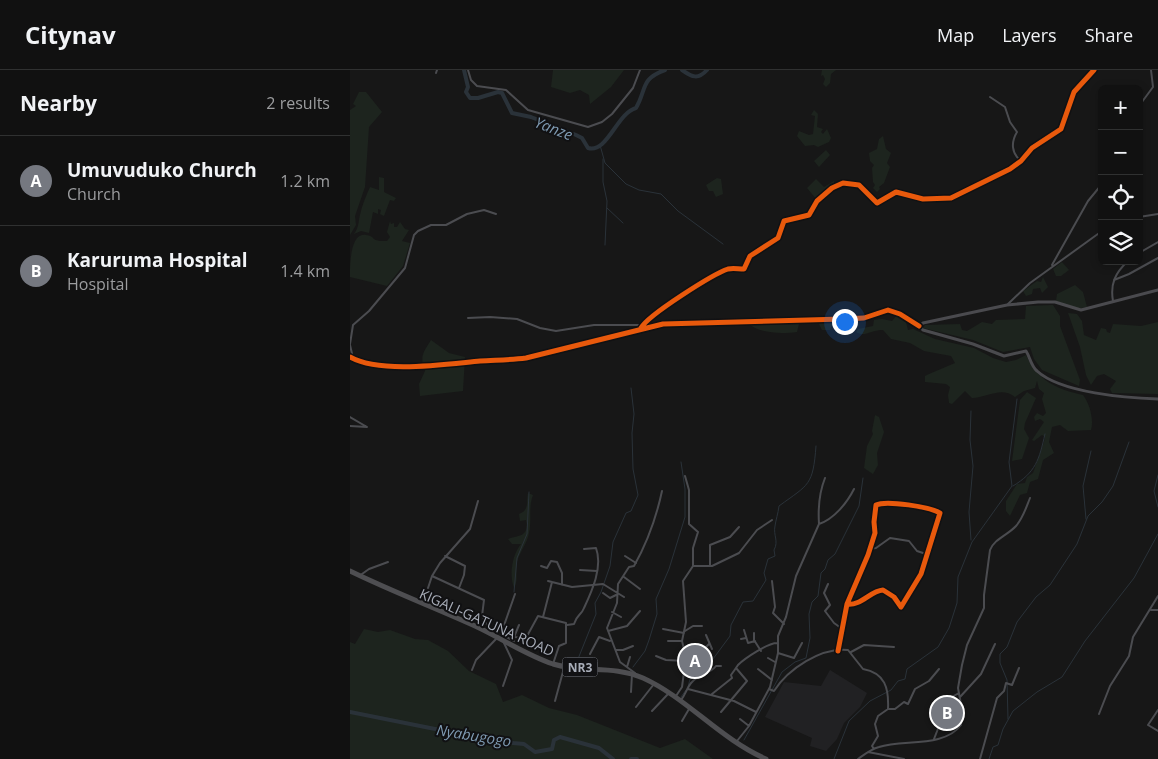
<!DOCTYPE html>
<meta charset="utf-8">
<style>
body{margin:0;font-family:"Open Sans",sans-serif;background:#1e1f1f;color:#f1f3f6}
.controls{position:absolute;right:15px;top:15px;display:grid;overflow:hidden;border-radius:8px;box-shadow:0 2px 8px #0003}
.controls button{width:45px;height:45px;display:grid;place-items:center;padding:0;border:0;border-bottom:1px solid #303131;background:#111;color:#f1f3f6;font:25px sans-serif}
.you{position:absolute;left:494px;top:251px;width:18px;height:18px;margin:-12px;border:4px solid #fff;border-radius:50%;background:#1a73e8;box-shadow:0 0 0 8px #1a73e833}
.badge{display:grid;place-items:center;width:32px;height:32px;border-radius:50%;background:#757880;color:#fff;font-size:16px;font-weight:700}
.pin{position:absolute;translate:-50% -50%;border:2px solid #fff;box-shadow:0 1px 5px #0006}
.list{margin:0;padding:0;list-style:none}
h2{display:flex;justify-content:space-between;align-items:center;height:65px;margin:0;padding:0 20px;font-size:21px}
h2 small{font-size:16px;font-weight:400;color:#9c9d9f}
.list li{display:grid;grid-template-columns:32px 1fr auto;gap:15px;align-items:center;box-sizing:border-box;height:90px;padding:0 20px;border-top:1px solid #303131}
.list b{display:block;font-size:19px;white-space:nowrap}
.list p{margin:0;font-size:16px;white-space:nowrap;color:#9c9d9f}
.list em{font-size:16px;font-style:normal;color:#9c9d9f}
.icon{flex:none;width:28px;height:28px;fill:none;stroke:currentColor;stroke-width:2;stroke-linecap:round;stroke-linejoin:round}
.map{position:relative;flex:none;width:808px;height:689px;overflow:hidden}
header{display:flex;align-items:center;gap:30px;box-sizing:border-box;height:70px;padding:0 25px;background:#111;border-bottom:1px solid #303131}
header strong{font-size:24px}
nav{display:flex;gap:28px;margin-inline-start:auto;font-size:18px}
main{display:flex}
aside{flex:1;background:#111}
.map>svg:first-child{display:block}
</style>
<header>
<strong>Citynav</strong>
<nav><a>Map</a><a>Layers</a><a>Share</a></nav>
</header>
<main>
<aside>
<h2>Nearby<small>2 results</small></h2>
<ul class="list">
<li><span class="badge">A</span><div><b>Umuvuduko Church</b><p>Church</p></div><em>1.2 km</em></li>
<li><span class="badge">B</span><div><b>Karuruma Hospital</b><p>Hospital</p></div><em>1.4 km</em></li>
</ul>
</aside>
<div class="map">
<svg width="808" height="689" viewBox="0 0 808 689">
<rect width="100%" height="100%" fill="#171717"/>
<path fill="#212123" d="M480 600 517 623 510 637 494 653 487 669 476 681 460 676 462 668 415 647 434 612 471 616Z"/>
<path fill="#1d241e" d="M203 0H274L261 17 240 34 239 25 230 20 220 23 201 17Z
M472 0H486L481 4 480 13 476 17 473 14 475 9 473 5 471 6Z
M9 22H16L32 42 19 57 15 117 5 146 6 155 0 165V40L6 36 3 34Z
M464 40 468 44 467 57 473 59 471 62 473 64 477 59 481 68 479 72 468 77 464 75 455 76 447 66 449 61 459 65 463 64 465 46 461 45Z
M533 66 536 79 541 83 537 93 540 97 534 113 529 117 530 119 527 122 523 118 525 115 523 112 522 98 524 95 520 91 519 83 527 79 529 69Z
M476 80 480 85 469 97 464 91Z
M29 107 34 108V122L46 128 44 131 40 130 34 146 30 144 31 140 28 139V144L23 142 19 163 11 161 4 164C9 157 8 153 10 145 12 135 16 126 20 117L29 120Z
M367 108 371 109 373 124 366 127 363 121H359L356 115Z
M466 109 474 117 484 111 485 116 467 130 457 118Z
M40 151 41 154 44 153V157H47L50 152 55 159 59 160 52 171 60 173 53 196 37 216 0 207C0 195 0 162 16 165 26 166 20 172 37 171L40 167 37 162Z
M712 192 719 200 711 206H706L703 199Z
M693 207 698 217 692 223 690 218 683 219 682 224 676 226 673 221 687 211 691 212Z
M725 215 733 222 737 237 726 239 706 231 707 224Z
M703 235 710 246V256L730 310 729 316 692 300 684 289 680 277 653 282 623 270 573 258 575 255 610 254 612 260 617 261 632 252 642 254 646 250 675 249 676 236Z
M718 243 727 244 732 251 734 265 746 270 751 258 756 259 757 262 760 263 763 254 791 256 808 252V324L762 323 760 319 766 311 754 304 747 306 741 315 736 305 730 277Z
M547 245 556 252 558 260 563 259 585 269 624 278 643 288 656 292 666 290 676 285C688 310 705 319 733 325 740 334 744 350 741 360L718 361 710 355 702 357 699 372 704 383 693 390 688 409 680 412 677 423 670 425 660 446 656 441V431L667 414 675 413 677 407 683 403 694 372 695 367 692 365 684 371 682 370 694 352 690 349 685 351 684 347 687 343 693 346 696 343 692 329 694 323 689 319 687 311 685 318 674 321 665 327C651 316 637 328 622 328L615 321 602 334 599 333 598 325 600 317 596 314 575 312V306L579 304 605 293 601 286 574 281 560 273 541 269 533 260C523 259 514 268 506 262L508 259 523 256 524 250 532 249 542 251Z
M471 252H483L480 260H472L469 254Z
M398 253 449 254 447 262C432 264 409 264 398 253Z
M81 270 99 283 115 287 113 321 70 326 69 314 75 301C70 287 72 284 81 270Z
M677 322 686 328 675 353 674 359 679 368 672 389 662 391 670 330Z
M525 345 529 347 534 362 527 383 528 395 523 404 514 398 517 376 523 364 522 361Z
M178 423 183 425C178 438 182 450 179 463 177 474 170 481 167 492 165 501 169 510 164 518 159 505 162 485 171 474H162L158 469C166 465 180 468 176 450L170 451 169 444C180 440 176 431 178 423Z
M14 559 28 562 40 560 65 569 78 570 98 581 119 601 146 614 153 632 172 625 199 638 227 645 310 678 335 669 363 689H0V572L5 574Z"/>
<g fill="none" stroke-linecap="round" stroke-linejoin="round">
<path stroke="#2a3239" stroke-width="1" d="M250 75 255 93 276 114 289 120 311 124 328 141 373 174
M253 89V112L257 131 255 175
M257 138 273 153
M621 341 620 370 623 396 619 442 621 470
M808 405 804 421 808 437
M663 416C686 402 689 390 695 364
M736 449 733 416 741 381
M164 522 167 488 177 464 179 422
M228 589 246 544 245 533 251 522 260 496 263 472 276 443 281 441 288 425 283 399 282 363 284 344 281 318
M283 597 295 581 299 570 307 544 306 529 319 499 335 447V419L331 392
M338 617 340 609 360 593 380 566 381 555 393 532 403 531 416 510 414 503 418 489 425 486 424 480C429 471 423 465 425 456 426 449 428 444 429 436 459 414 463 416 466 376
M331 627 336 620
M658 649 657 610 650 593V584L657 577 667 552 686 527 700 515 727 474 738 446 752 432 763 416 779 372
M394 670 432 602 445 592 456 588 460 568 459 544 462 532 468 526 471 503 475 499 478 490 485 484 509 436 513 408
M484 689 499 651 520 631 541 620 548 611 555 609 557 599 588 577 599 558 607 533 608 507 622 472 662 416 659 392 667 329
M639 689 643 677 648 675 653 659 663 641 687 622 712 607 735 571 784 508 808 464"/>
<path stroke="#2a3239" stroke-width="4" d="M114 0 118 17 116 22 120 28H128L148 22 152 23 162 43 181 47 226 65 232 68 238 78C257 84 267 43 286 38 297 19 290 9 315 0
M332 0C342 7 348 10 357 0
M0 642 120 666 146 668 163 673 174 674 185 682 202 679 204 670 210 667 249 678 263 689
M281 689H287"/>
<path stroke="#4b4c50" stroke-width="2" d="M118 0 121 10 127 16 156 20 178 40 238 57 252 52 262 44 283 18 290 0
M86 3 87 0
M640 27 655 37 660 52 667 62C661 72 661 83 671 91
M789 36 803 17 801 0
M789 147 808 144
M789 183 808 172
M702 195 738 131 752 114
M764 210 779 204 808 188
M763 231C760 214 765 203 778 191
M658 234 680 213 752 161
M118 248 140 247 167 249 190 258 206 261 244 255H293
M291 258C298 245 363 204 378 199 383 198 388 199 394 199L400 186 428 168 434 151 459 145 467 131 482 118 493 113 509 115 527 133 546 122 573 129 601 128 660 99 671 91 682 78 711 59 724 22 744 0
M0 274 3 255 19 241 55 198 64 165 68 161 81 155H96L117 144 134 140 146 144
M0 275 3 288
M0 287C29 304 97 294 130 291 146 290 161 290 176 288L313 254 493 249 514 248 538 240 550 244 569 256
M0 347 17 357 0 356
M128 431 120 459 90 493 82 506 134 530 132 546 141 562
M469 454C468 439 469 423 475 408
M519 479 526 478 540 468 559 471 567 481 579 485
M95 486 115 496 114 505 109 518
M275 486 286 493
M191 496 197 498 201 491 207 492 212 503V515
M343 496H362L389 483 407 460 422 450
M360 496V475L380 467 389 457
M230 500 247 501
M12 504 19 499 38 492
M274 507 290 519
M198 511 222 517 253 514 274 527
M422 511 425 537 423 543 434 554
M478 514 474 523 480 535 475 541 484 553 491 558
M78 518 82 506
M253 523 260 528 266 525
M801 540H808
M262 542 271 547
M193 547 202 512
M217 555 224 554C227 544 231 546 234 538 242 521 253 497 246 478L234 479
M313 559 334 563
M394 560 398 573 405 571
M258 561 277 556 290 541
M335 561 343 556H352
M404 563V570L411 581
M356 565 362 579
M164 567 176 568 188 546 216 553V573L209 576 203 594
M164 567 169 555
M391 569 396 568
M164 571 151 564 165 524
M318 571H332
M266 580H273L283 576
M488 581 497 534 518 485 525 463 524 452 526 435C536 430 581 437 590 443L571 504 551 537 544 527 533 520C520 521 511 536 497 534
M501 582 514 575 544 577
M428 583 444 588 452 573
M240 584 249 567 260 571
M306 586 316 590 336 591
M336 587 353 580 359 574
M418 588 425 592
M277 597 280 587
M408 599 422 610
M122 600 126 590 146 569
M285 603 270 592 257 558 267 533 268 514 279 497 284 496C297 473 306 449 312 421
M153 616 162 590 154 573
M338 619 384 631 406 642
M419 619 424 621C438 599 471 577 498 580L513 599C535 603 539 618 538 639L528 646 525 654 528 666 522 676 524 679
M281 622 282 604
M362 624 382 608 381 605C384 601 386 598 388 595 395 588 418 573 427 573
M326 626 332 617 336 587 332 571 336 552 333 511 343 496V478L348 462 339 454V420L335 406
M610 627 631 604 645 574
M331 630C336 624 337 617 342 612 349 604 360 604 366 596H371
M205 631 214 598
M286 637 304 614
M538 639H545L554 632 558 634 565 619 579 611 589 599
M808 640 798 655 808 661
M302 641 318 624
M371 642 397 611 386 598
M749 644 760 616 779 586 783 567 808 526
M390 649 399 656
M332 651 339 639
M584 669 600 628 609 623
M387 671 399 656 420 617 428 583V566L436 547 446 506 469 454C484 449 497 433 504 419
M518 682 554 689
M508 689C515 684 521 679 529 677 553 669 594 678 611 655L612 640 608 618 612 595 617 575 634 538V525L640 480C644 469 658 465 666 456 673 448 676 438 680 428
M630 689 647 628 654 621 656 613 662 615 669 598"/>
<path stroke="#4a4a4e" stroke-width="3" d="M808 220 731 240 705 232H688L657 235 573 253 569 256 573 260 623 274 654 286 676 281C680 287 681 296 687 301 711 323 777 328 808 329"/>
<path stroke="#4e4e51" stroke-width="5" d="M0 501C41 521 83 537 125 556 151 568 176 585 203 594 233 603 263 595 293 608 337 628 370 669 416 689"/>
<g stroke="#111113" stroke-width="8">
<path id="cycleway" d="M291 258C298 245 363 204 378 199 383 198 388 199 394 199L400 186 428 168 434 151 459 145 467 131 482 118 493 113 509 115 527 133 546 122 573 129 601 128 660 99 671 91 682 78 711 59 724 22 744 0
M0 287C29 304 97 294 130 291 146 290 161 290 176 288L313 254 493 249 514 248 538 240 550 244 569 256
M488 581 497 534 518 485 525 463 524 452 526 435C536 430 581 437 590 443L571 504 551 537 544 527 533 520C520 521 511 536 497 534"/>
</g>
<use href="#cycleway" stroke="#e8590c" stroke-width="5"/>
</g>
<g text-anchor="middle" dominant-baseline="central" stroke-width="4" stroke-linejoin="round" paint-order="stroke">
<rect fill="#111113" stroke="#7b7e86" stroke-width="1" x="212.5" y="587.5" width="35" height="19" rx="4"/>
<g font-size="12" font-weight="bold" fill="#a8adb8">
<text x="230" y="597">NR3</text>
</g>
<g font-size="14" fill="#a8adb8" stroke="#111113">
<text transform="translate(137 552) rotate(24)">KIGALI-GATUNA ROAD</text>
</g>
<g font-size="15" font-style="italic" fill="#7f9bb3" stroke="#111113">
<text transform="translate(204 58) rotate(21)">Yanze</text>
<text transform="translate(124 665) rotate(9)">Nyabugogo</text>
</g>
</g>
</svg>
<div class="controls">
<button>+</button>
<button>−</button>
<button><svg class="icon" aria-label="locate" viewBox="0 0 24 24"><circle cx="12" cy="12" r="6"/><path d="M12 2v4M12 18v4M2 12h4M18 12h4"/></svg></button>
<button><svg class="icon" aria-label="layers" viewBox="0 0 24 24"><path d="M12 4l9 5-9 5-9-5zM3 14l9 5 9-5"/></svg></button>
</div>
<div class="you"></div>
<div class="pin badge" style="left:345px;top:591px">A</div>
<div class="pin badge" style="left:597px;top:643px">B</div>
</div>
</main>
